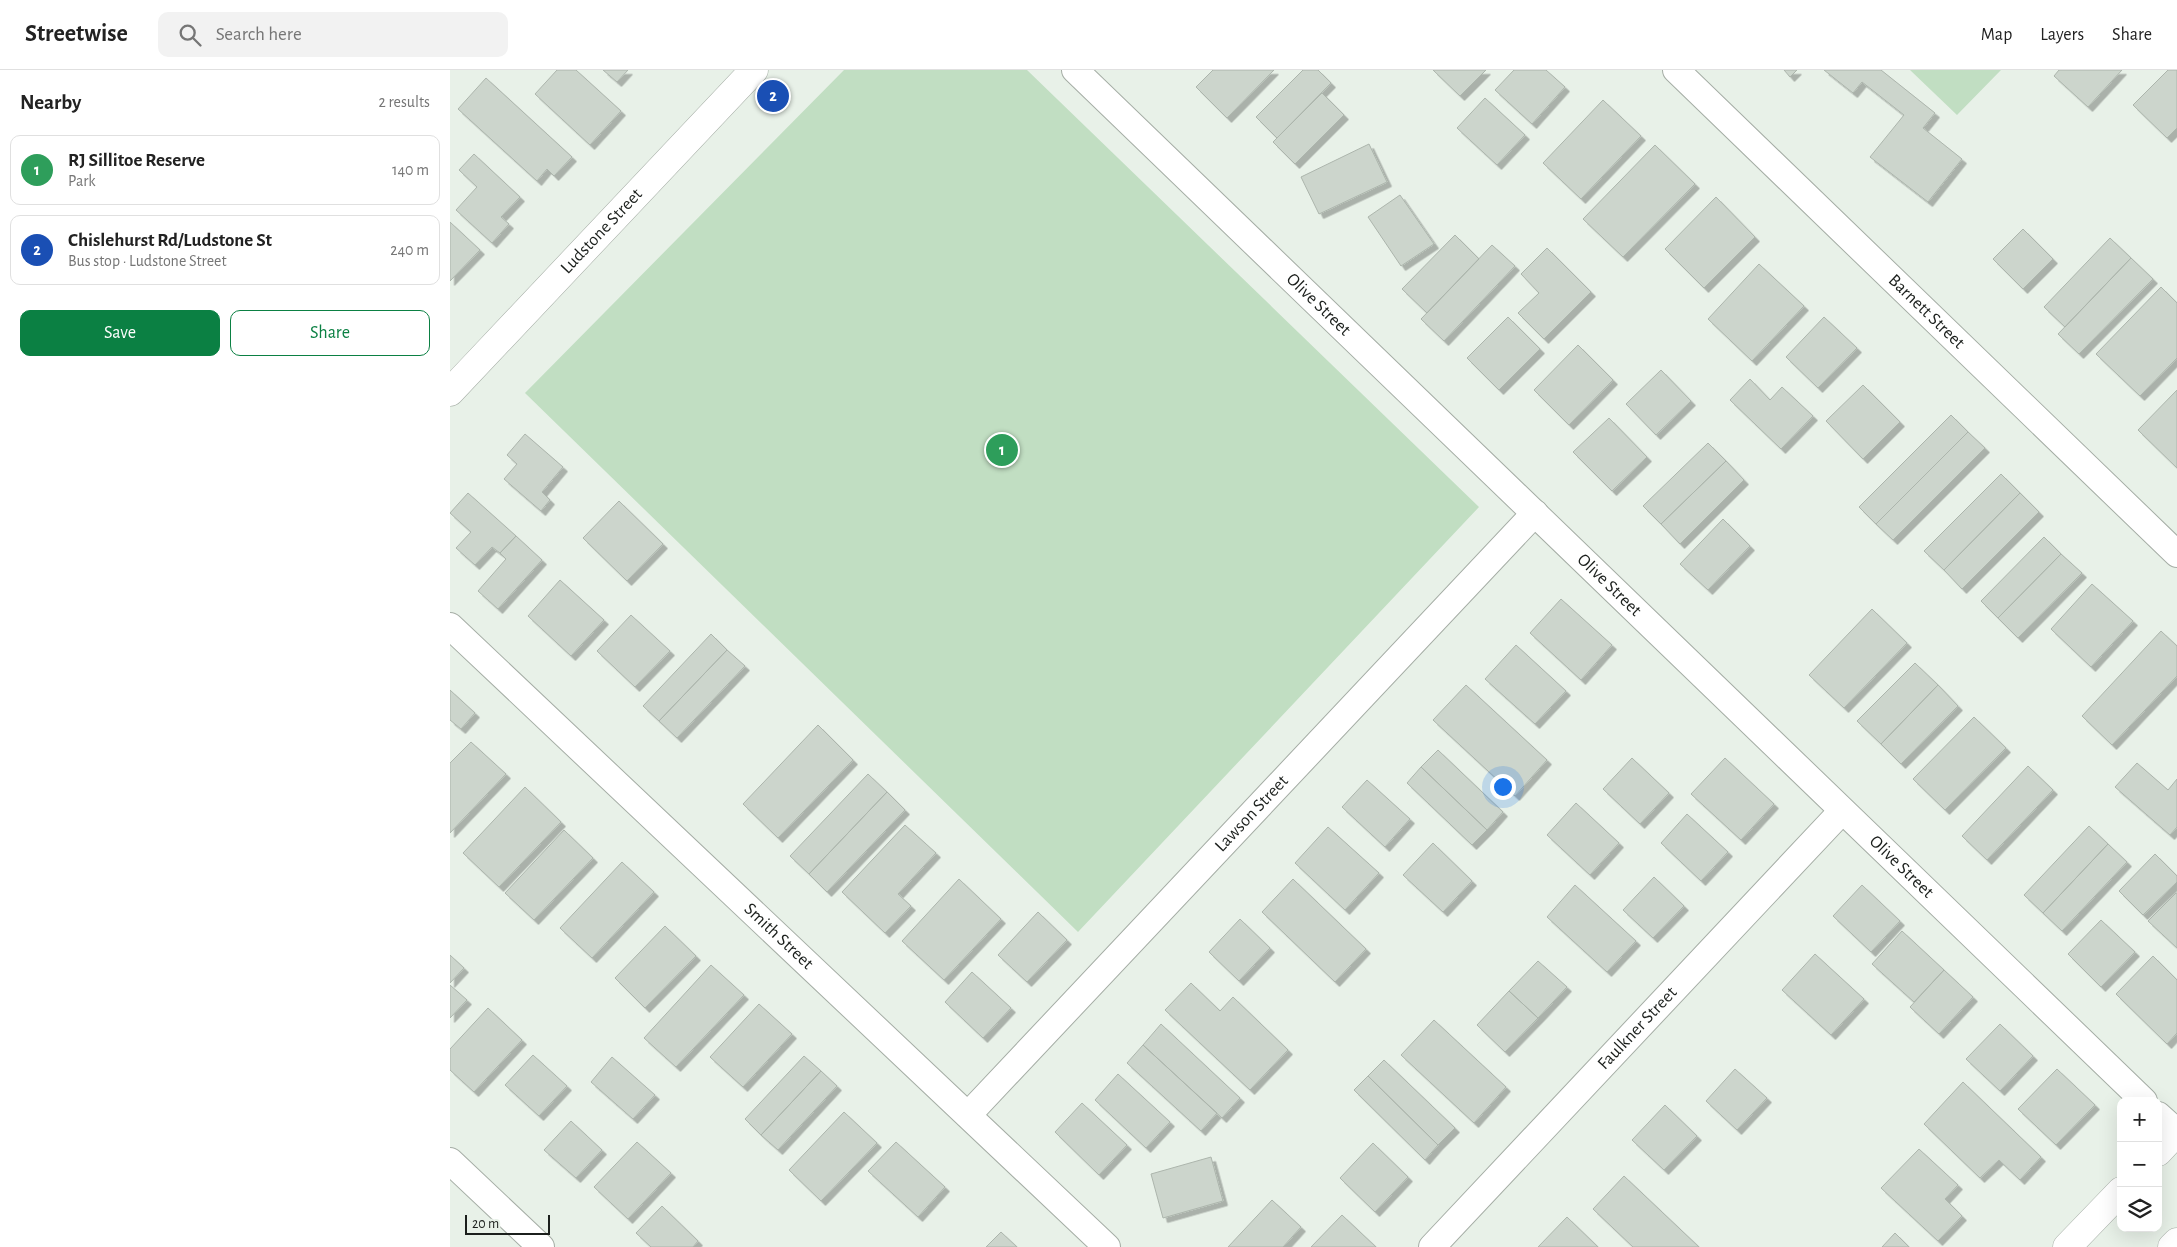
<!DOCTYPE html>
<meta charset="utf-8">
<style>
body{margin:0;font-family:"Alegreya Sans",sans-serif;background:#f2f2f2;color:#222}
.controls{position:absolute;right:15px;bottom:15px;display:grid;overflow:hidden;border-radius:10px;box-shadow:0 5px 20px #0002}
.controls button{width:45px;height:45px;display:grid;place-items:center;padding:0;border:0;border-bottom:1px solid #e0e0e0;background:#fff;color:#222;font:25px sans-serif}
.scale{position:absolute;left:15px;bottom:12px;width:85px;box-sizing:border-box;padding-left:5px;border:2px solid #1b1f1c;border-top:0;font-size:14px;line-height:18px;white-space:nowrap;color:#1b1f1c;-webkit-text-stroke:4px #e8f1e8;paint-order:stroke}
.you{position:absolute;left:1052px;top:716px;width:18px;height:18px;margin:-12px;border:4px solid #fff;border-radius:50%;background:#1a73e8;box-shadow:0 0 0 8px #1a73e833}
.badge{display:grid;place-items:center;width:32px;height:32px;border-radius:50%;background:#0b8043;color:#fff;font-size:16px;font-weight:700}
.pin{position:absolute;translate:-50% -50%;border:2px solid #fff;box-shadow:0 1px 5px #0006}
.list{margin:0;padding:0;list-style:none}
h2{display:flex;justify-content:space-between;align-items:center;height:65px;margin:0;padding:0 20px;font-size:21px}
h2 small{font-size:16px;font-weight:400;color:#767676}
.list li{display:grid;grid-template-columns:32px 1fr auto;gap:15px;align-items:center;box-sizing:border-box;height:70px;margin:0 10px 10px;padding:0 10px;border:1px solid #e0e0e0;border-radius:10px}
.list b{display:block;font-size:19px;white-space:nowrap}
.list p{margin:0;font-size:16px;white-space:nowrap;color:#767676}
.list em{font-size:16px;font-style:normal;color:#767676}
.actions{display:flex;gap:10px;padding:15px 20px}
.actions a{flex:1;padding:11px 0;border:1px solid #0b8043;border-radius:10px;text-align:center;font-size:18px;color:#0b8043}
.actions .main{background:#0b8043;color:#fff}
.icon{flex:none;width:28px;height:28px;fill:none;stroke:currentColor;stroke-width:2;stroke-linecap:round;stroke-linejoin:round}
.map{position:relative;flex:none;width:1727px;height:1177px;overflow:hidden}
header{display:flex;align-items:center;gap:30px;box-sizing:border-box;height:70px;padding:0 25px;background:#fff;border-bottom:1px solid #e0e0e0}
header strong{font-size:24px}
nav{display:flex;gap:28px;margin-inline-start:auto;font-size:18px}
.search{width:350px;height:45px;background:#f2f2f2;display:flex;align-items:center;gap:12px;box-sizing:border-box;padding:0 18px;border-radius:10px;color:#767676;font-size:19px}
main{display:flex}
aside{flex:1;background:#fff}
.map>svg:first-child{display:block}
</style>
<header>
<strong>Streetwise</strong>
<div class="search"><svg class="icon" aria-label="search" viewBox="0 0 24 24"><circle cx="10" cy="10" r="6"/><path d="M15 15l6 6"/></svg>Search here</div>
<nav><a>Map</a><a>Layers</a><a>Share</a></nav>
</header>
<main>
<aside>
<h2>Nearby<small>2 results</small></h2>
<ul class="list">
<li><span class="badge" style="background:#2e9e5b">1</span><div><b>RJ Sillitoe Reserve</b><p>Park</p></div><em>140 m</em></li>
<li><span class="badge" style="background:#1a4fb4">2</span><div><b>Chislehurst Rd/Ludstone St</b><p>Bus stop · Ludstone Street</p></div><em>240 m</em></li>
</ul>
<div class="actions"><a class="main">Save</a><a>Share</a></div>
</aside>
<div class="map">
<svg width="1727" height="1177" viewBox="0 0 1727 1177">
<defs>
<filter id="shadow"><feDropShadow dx="4.5" dy="4.5" stdDeviation="0" flood-color="#0004"/></filter>
</defs>
<rect width="100%" height="100%" fill="#e8f1e8"/>
<path fill="#c1dec2" d="M394 0H577L1029 437 628 862 75 323Z
M1460 0H1551L1507 45Z"/>
<path fill="#ccd5cc" stroke="#acb5ac" filter="url(#shadow)" d="M107 0H126L171 41 140 75 85 24Z
M153 0H178L167 12Z
M763 0H824L777 48 746 17Z
M853 0H868L881 13 827 68 806 47Z
M983 0H1036L1010 26Z
M1064 0H1096L1115 17 1082 54 1045 20Z
M1334 0H1347L1340 7Z
M1374 0H1431L1485 43 1473 58 1512 89 1478 132 1420 87 1454 45 1412 12 1403 23Z
M1609 0H1672L1638 37 1604 6Z
M1718 0H1727V58L1717 68 1683 35Z
M36 8 122 87 104 106 97 99 87 111 8 39Z
M872 23 894 45 845 94 823 72Z
M1035 28 1075 65 1047 95 1007 58Z
M1153 30 1191 66 1131 129 1093 93Z
M919 74 937 112 869 144 851 107Z
M1205 75 1245 114 1173 187 1133 149Z
M24 84 70 127 51 147 59 154 42 173 6 140 27 117 9 100Z
M950 125 984 174 951 196 918 147Z
M1266 127 1305 167 1254 218 1215 179Z
M0 152 30 180 0 211Z
M1573 159 1603 189 1573 219 1543 189Z
M1005 165 1029 189 977 243 952 219Z
M1660 168 1681 188 1615 257 1594 237Z
M1042 175 1065 196 994 271 971 249Z
M1097 178 1141 222 1094 269 1068 243 1089 223 1071 204Z
M1681 188 1703 209 1629 284 1608 264Z
M1309 194 1354 236 1302 291 1258 249Z
M1711 217 1727 233V288L1690 326 1646 284Z
M1058 247 1090 279 1049 320 1017 288Z
M1374 247 1407 278 1368 318 1336 287Z
M1128 275 1163 310 1119 355 1084 320Z
M1211 300 1241 331 1206 365 1176 334Z
M1300 309 1320 330 1332 317 1363 346 1331 379 1280 330Z
M1413 315 1450 352 1413 389 1376 351Z
M1727 320V398L1688 360Z
M1501 345 1518 362 1426 454 1409 437Z
M1159 348 1197 387 1162 421 1123 382Z
M1518 362 1535 378 1443 470 1426 454Z
M75 364 113 397 92 422 100 430 91 441 54 409 67 394 57 385Z
M1258 373 1276 391 1211 454 1193 436Z
M1276 391 1294 410 1230 474 1211 454Z
M1551 404 1570 423 1494 500 1474 481Z
M18 423 66 466 50 483 42 477 25 495 6 478 21 462 0 443Z
M1570 423 1589 442 1512 519 1494 500Z
M169 431 213 474 177 511 133 468Z
M1273 449 1300 476 1258 520 1230 494Z
M66 466 92 490 48 539 28 521 56 489 50 483Z
M1594 467 1611 484 1548 548 1531 531Z
M1611 484 1632 503 1568 568 1548 548Z
M110 510 154 550 121 586 78 546Z
M1642 514 1683 551 1641 597 1601 559Z
M1111 529 1162 575 1131 610 1080 563Z
M1422 539 1457 573 1394 638 1359 605Z
M181 545 220 581 185 617 147 581Z
M1711 561 1727 576V606L1662 675 1632 646Z
M261 564 277 580 209 651 193 636Z
M1066 575 1116 621 1085 654 1035 609Z
M277 580 295 596 227 668 209 651Z
M1465 593 1488 615 1431 674 1407 651Z
M1016 615 1097 690 1065 726 983 650Z
M1488 615 1508 636 1451 694 1431 674Z
M0 620 25 643 11 659 0 650Z
M1524 647 1556 678 1495 740 1463 709Z
M368 655 403 690 328 768 293 734Z
M21 672 56 704 0 763V693Z
M988 680 1053 742 1037 760 971 697Z
M1182 688 1219 723 1190 754 1153 719Z
M1275 688 1324 734 1291 770 1241 724Z
M1687 693 1718 720 1727 709V757L1720 765 1665 717Z
M1578 696 1603 720 1537 790 1512 766Z
M971 697 1037 760 1022 775 957 713Z
M418 704 437 722 359 804 340 786Z
M917 710 960 749 935 777 892 737Z
M75 717 111 752 49 817 13 783Z
M437 722 455 740 377 822 359 804Z
M1126 733 1169 773 1140 805 1097 765Z
M1237 744 1278 782 1251 811 1211 773Z
M455 755 486 783 448 824 461 836 435 863 392 822Z
M1639 756 1658 774 1593 843 1574 825Z
M878 757 929 803 895 840 845 793Z
M114 760 143 788 84 850 55 823Z
M983 773 1022 811 993 842 953 805Z
M1658 774 1677 792 1612 861 1593 843Z
M1705 784 1727 806V812L1693 845 1669 821Z
M172 792 204 822 142 888 110 858Z
M1204 807 1234 836 1203 868 1173 840Z
M509 809 551 849 494 910 452 871Z
M843 809 916 879 885 912 812 842Z
M1125 815 1186 871 1157 902 1097 847Z
M1412 815 1450 851 1421 882 1383 846Z
M1726 823H1727V878L1698 851Z
M588 842 617 870 577 912 548 885Z
M790 849 820 878 789 911 759 882Z
M1651 850 1685 882 1651 917 1618 884Z
M215 856 246 886 195 938 165 908Z
M1452 861 1494 900 1464 932 1422 894Z
M1365 884 1414 929 1381 965 1332 920Z
M0 885 14 898 0 913Z
M1703 886 1727 910V963L1717 974 1666 924Z
M1088 891 1117 917 1088 948 1059 921Z
M261 895 294 925 226 997 194 968Z
M1494 900 1523 927 1489 964 1460 937Z
M522 902 561 938 533 968 495 932Z
M741 913 770 941 783 927 838 980 800 1020 715 940Z
M0 915 17 930 0 948Z
M1059 921 1088 948 1055 982 1027 955Z
M309 934 342 964 293 1017 260 987Z
M38 938 72 970 24 1022 0 1000V979Z
M984 950 1056 1017 1024 1053 951 985Z
M711 954 790 1028 772 1048 693 975Z
M1550 954 1583 986 1550 1021 1516 989Z
M693 975 767 1043 751 1061 677 993Z
M83 985 117 1016 89 1046 55 1015Z
M354 986 371 1001 311 1065 295 1049Z
M162 987 205 1025 183 1049 141 1012Z
M934 990 1005 1058 988 1075 918 1006Z
M1285 999 1317 1028 1287 1060 1256 1031Z
M1607 999 1645 1035 1606 1075 1568 1039Z
M371 1001 387 1016 328 1080 311 1065Z
M668 1004 720 1052 696 1078 645 1030Z
M918 1006 988 1075 975 1090 904 1020Z
M1513 1012 1591 1087 1570 1110 1549 1090 1530 1108 1474 1054Z
M632 1033 677 1075 649 1105 605 1062Z
M1215 1035 1247 1066 1214 1100 1182 1070Z
M394 1042 427 1073 371 1131 339 1100Z
M121 1051 152 1080 126 1108 94 1080Z
M187 1072 221 1103 178 1149 144 1117Z
M446 1072 495 1117 468 1147 418 1101Z
M923 1073 958 1107 925 1142 890 1108Z
M1469 1079 1508 1115 1495 1129 1512 1146 1488 1171 1431 1118Z
M761 1087 773 1131 713 1148 701 1104Z
M1174 1106 1249 1177H1183L1143 1139Z
M822 1130 851 1157 833 1177H778Z
M212 1136 248 1171 243 1177H201L186 1163Z
M892 1145 926 1177H861Z
M1117 1147 1148 1177H1088Z
M551 1162 567 1177H536Z
M1445 1163 1459 1177H1432Z"/>
<g fill="none" stroke-linecap="round" stroke-linejoin="round">
<g stroke="#a5ada5" stroke-width="28">
<g id="street">
<path id="s1" d="M625 0 1694 1031"/>
<path id="s2" d="M1226 0 1727 484"/>
<path id="s3" d="M0 556 657 1177"/>
<path id="s4" d="M518 1045 1085 443"/>
<path d="M1708 1045 1727 1062"/>
<path d="M0 1091 91 1177"/>
<path id="s5" d="M982 1177 1392 741"/>
</g>
</g>
<g stroke="#a5ada5" stroke-width="29">
<g id="secondary">
<path id="s6" d="M0 322 304 0"/>
</g>
</g>
<g stroke="#a5ada5" stroke-width="29">
<path id="primary" d="M1708 1082 1727 1062
M1617 1177 1671 1121
M1722 1177 1727 1172"/>
</g>
<use href="#street" stroke="#fff" stroke-width="26"/>
<use href="#secondary" stroke="#fff" stroke-width="28"/>
<use href="#primary" stroke="#fff" stroke-width="28"/>
</g>
<g text-anchor="middle" dominant-baseline="central" stroke-width="4.5" stroke-linejoin="round" paint-order="stroke">
<g font-size="18" fill="#1b1f1c" stroke="#e8f1e8">
<text stroke="none"><textPath href="#s6" startOffset="221">Ludstone Street</textPath></text>
<text stroke="none"><textPath href="#s1" startOffset="338">Olive Street</textPath></text>
<text stroke="none"><textPath href="#s2" startOffset="348">Barnett Street</textPath></text>
<text stroke="none"><textPath href="#s1" startOffset="742">Olive Street</textPath></text>
<text stroke="none"><textPath href="#s4" startOffset="414">Lawson Street</textPath></text>
<text stroke="none"><textPath href="#s1" startOffset="1148">Olive Street</textPath></text>
<text stroke="none"><textPath href="#s3" startOffset="452">Smith Street</textPath></text>
<text stroke="none"><textPath href="#s5" startOffset="300">Faulkner Street</textPath></text>
</g>
</g>
</svg>
<div class="controls">
<button>+</button>
<button>−</button>
<button><svg class="icon" aria-label="layers" viewBox="0 0 24 24"><path d="M12 4l9 5-9 5-9-5zM3 14l9 5 9-5"/></svg></button>
</div>
<div class="scale">20 m</div>
<div class="you"></div>
<div class="pin badge" style="left:552px;top:380px;background:#2e9e5b">1</div>
<div class="pin badge" style="left:323px;top:26px;background:#1a4fb4">2</div>
</div>
</main>
